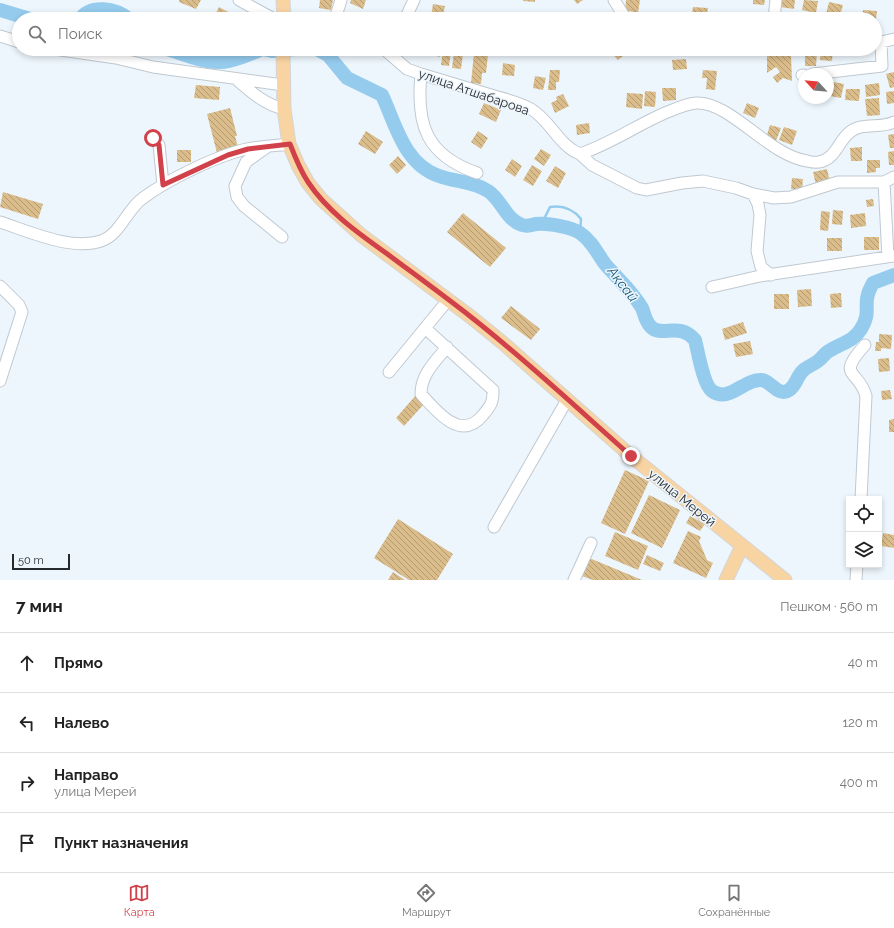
<!DOCTYPE html>
<html lang="ru">
<meta charset="utf-8">
<style>
body{margin:0;font-family:Raleway,sans-serif;background:#f6f6f6;color:#222}
.controls{position:absolute;right:12px;bottom:12px;display:grid;overflow:hidden;border-radius:0px;box-shadow:0 2px 6px #0003}
.controls button{width:36px;height:36px;display:grid;place-items:center;padding:0;border:0;border-bottom:1px solid #e0e0e0;background:#fff;color:#222;font:20px sans-serif}
.compass{position:absolute;left:798px;top:68px;width:36px;height:36px;border-radius:50%;background:#fff;box-shadow:0 2px 6px #0003;rotate:296deg}
.scale{position:absolute;left:12px;bottom:10px;width:58px;box-sizing:border-box;padding-left:4px;border:2px solid #272a2d;border-top:0;font-size:11px;line-height:14px;white-space:nowrap;color:#272a2d;-webkit-text-stroke:3px #edf6fd;paint-order:stroke}
.stop{position:absolute;width:12px;height:12px;margin:-9px;border:3px solid #d1414a;border-radius:50%;background:#fff}
.stop.end{background:#d1414a;border-color:#fff;box-shadow:0 1px 4px #0008}
.list{margin:0;padding:0;list-style:none}
h2{display:flex;justify-content:space-between;align-items:center;height:52px;margin:0;padding:0 16px;font-size:17px}
h2 small{font-size:13px;font-weight:400;color:#767676}
.list li{display:grid;grid-template-columns:26px 1fr auto;gap:12px;align-items:center;box-sizing:border-box;height:60px;padding:0 16px;border-top:1px solid #e0e0e0}
.list b{display:block;font-size:15px;white-space:nowrap}
.list p{margin:0;font-size:13px;white-space:nowrap;color:#767676}
.list em{font-size:13px;font-style:normal;color:#767676}
.icon{flex:none;width:22px;height:22px;fill:none;stroke:currentColor;stroke-width:2;stroke-linecap:round;stroke-linejoin:round}
.map{position:relative;flex:none;width:894px;height:580px;overflow:hidden}
.search{position:absolute;background:#fff;box-shadow:0 2px 6px #0003;left:12px;right:12px;top:12px;height:44px;display:flex;align-items:center;gap:10px;box-sizing:border-box;padding:0 14px;border-radius:22px;color:#767676;font-size:15px}
.sheet{height:292px;background:#fff}
nav{display:flex;justify-content:space-around;align-items:center;box-sizing:border-box;height:56px;border-top:1px solid #e0e0e0;background:#fff;font-size:11px;color:#767676}
nav a{display:grid;justify-items:center;gap:2px}
nav .on{color:#d1414a}
.map>svg:first-child{display:block}
</style>
<div class="map">
<svg width="894" height="580" viewBox="0 0 894 580">
<defs>
<pattern id="building-back-hatch" width="6" height="6" patternUnits="userSpaceOnUse"><rect width="6" height="6" fill="#dbbd8b"/><path d="M-1 5l2 2M0 0l6 6M5-1l2 2" fill="none" stroke="#b29a72"/></pattern>
</defs>
<rect width="100%" height="100%" fill="#edf6fd"/>
<g fill="none" stroke-linecap="round" stroke-linejoin="round">
<path stroke="#95cbed" stroke-width="2.5" d="M536 224 545 217 550 207C563 205 573 209 581 219L580 233"/>
<path stroke="#95cbed" stroke-width="14" d="M0 10 30 19
M80 19C91 4 115 8 129 19
M167 49C184 54 204 63 221 62 230 62 254 53 262 49
M263 49 272 51 295 49
M317 49 328 55 347 78 382 95C396 125 404 164 439 176 455 182 473 181 488 191 502 200 505 219 522 225 528 227 530 225 536 224 547 223 572 227 580 233 592 241 597 253 605 264 617 278 632 291 642 308 645 315 645 321 651 327 662 338 679 321 695 340 698 351 703 384 712 391 729 403 743 380 760 380 770 379 778 398 789 390 797 385 797 374 805 369 809 366 814 364 818 361 822 358 825 353 829 351 841 343 853 342 861 329 871 313 864 307 868 294 869 290 871 287 873 283L894 275"/>
</g>
<path fill="url(#building-back-hatch)" d="M179 0H201L196 9 179 2Z
M320 0H333L331 10 319 8Z
M351 0H366L363 9 350 3Z
M523 0H535V2L523 1Z
M574 0H583L577 4Z
M626 0H640L638 13 625 10Z
M753 0H765L764 5 753 4Z
M781 0H795L794 9 780 7Z
M804 0 818 1 816 13 802 10Z
M829 2 843 5 840 16 826 14Z
M433 4 445 6 442 19 431 17Z
M219 7 232 14 229 19H213Z
M693 7 708 8 706 19H691Z
M863 10 877 11 876 19H862Z
M593 12 598 19H583Z
M673 13 686 15V19H672Z
M753 16H764V19H752Z
M429 49H441L440 57 428 54Z
M614 49H632L618 60 611 52Z
M821 49H833L832 61 820 60Z
M838 49H850V56L838 55Z
M443 51 451 52 449 66 441 65Z
M805 52H817L816 66H805Z
M454 53 463 54 461 69 452 68Z
M474 53 488 55 486 73H482L481 84 471 83Z
M767 56H791L792 81 783 78 777 83 773 77 780 72 776 67 767 73Z
M686 59 687 69 673 70 672 60Z
M503 63 515 65 514 76 502 75Z
M550 70H560L559 82H556V90H548Z
M703 70 717 71 715 90 706 89 707 78H702Z
M894 72V87L890 88 886 74Z
M535 76 546 78 543 90 533 88Z
M833 82 844 84 841 98 830 96Z
M879 83 880 95 866 97 865 85Z
M196 85 220 87 219 100 194 98Z
M662 88H676V100L663 101Z
M846 89H860L859 101 845 100Z
M645 91 656 92 655 107 644 106Z
M894 91V103L887 104 886 92Z
M627 93 643 94 642 109 626 107Z
M563 94 569 106 555 113 551 103 557 100 556 97Z
M879 98 880 115 867 116 865 99Z
M484 103 501 110 496 122 479 114Z
M747 103 759 108 755 118 743 113Z
M230 108 237 136H235L238 147 217 153 207 114Z
M589 123 590 133 577 135 576 125Z
M770 125 781 128 776 141 766 138Z
M784 127 797 131 792 145 779 140Z
M366 131 383 142 375 154 358 144Z
M478 131 488 138 481 149 471 142Z
M894 134V148H890L888 135Z
M862 147V161H851L850 148Z
M541 149 551 155 544 166 534 159Z
M177 150H191V162H177Z
M894 151V165H889L888 152Z
M398 156 406 165 397 174 389 165Z
M512 159 522 166 515 177 505 170Z
M867 160H880V168H876V172L867 173Z
M532 165 542 171 533 186 523 180Z
M555 166 566 173 558 188 546 181Z
M827 169 830 182 816 185 813 172Z
M792 178 803 179 802 190 791 189Z
M3 192 43 204 38 219 0 207Z
M873 199 874 206 867 207 866 200Z
M833 210 843 211 842 225 832 224Z
M821 211 830 212 828 231 820 230Z
M463 213 506 248 490 267 447 232Z
M865 213 866 226 851 228 850 215Z
M864 237H879V250H864Z
M827 238H842V251H827Z
M811 289 812 306 798 307 797 290Z
M841 293 842 307 831 308 830 294Z
M774 294H789V309H774Z
M511 306 540 329 531 340 501 318Z
M743 322 747 333 725 340 722 329Z
M879 334 892 335 891 349 881 348V351H875L876 342H879Z
M750 341 753 354 736 357 733 344Z
M889 358 890 371 879 372 878 359Z
M890 390 892 399 882 400 881 391Z
M416 395 425 403 404 426 396 418Z
M894 419V432H889V420Z
M625 470 649 481 625 534 601 523Z
M649 495 680 510 662 548 631 533Z
M690 516 705 524 700 531 686 523Z
M398 519 453 554 437 580H409L374 558Z
M688 531 701 537 699 541 707 560 713 563 706 578 673 563Z
M615 532 648 546 638 570 605 556Z
M883 533 894 535V548L881 546Z
M647 555 664 563 660 571 643 564Z
M587 557 642 580H593L579 575Z
M393 572 405 580H388Z"/>
<g fill="none" stroke-linecap="round" stroke-linejoin="round">
<g stroke="#c0c8d0" stroke-width="13">
<path id="minor" d="M239 0 274 19
M614 0 626 19
M335 19 341 0
M405 19 414 0
M774 19 776 0
M0 36 19 42
M54 49 116 58 153 67 283 85
M384 49 407 69 421 74C444 81 467 88 491 95 504 99 519 102 531 109 551 121 559 146 580 154 610 144 637 125 665 113 675 109 685 104 696 103 730 101 768 155 807 161 811 162 815 163 819 162 836 159 838 141 850 132 862 122 881 129 894 122
M421 74C416 125 426 155 477 173
M813 74 882 66 881 42 894 39
M802 75H804
M236 79C251 92 264 104 284 109
M153 138 159 145 163 185
M267 147 246 162 235 186 237 197 244 206 282 237
M580 154 592 165 637 188 646 190 682 183 703 181 736 188 753 194 774 198 791 197 838 182H884L894 177
M884 182 888 257
M753 194 758 204 760 215 757 251 761 267 771 275
M0 222C28 231 71 251 101 241 120 235 127 209 143 198 167 180 218 155 247 149 261 146 276 146 289 144
M0 286 19 305 22 312 0 381
M712 287 760 276 894 256
M425 328 493 390C493 403 491 405 483 415 461 442 437 412 421 394 421 374 435 362 447 347
M389 372 448 300
M861 499 866 396C859 369 835 378 865 345
M494 527 567 400
M574 580 591 543
M856 580 857 565"/>
</g>
<g stroke="#d4d4d5" stroke-width="15">
<path id="major" d="M283 0 284 19
M283 49 284 109 289 144 298 165 308 183 321 199 361 235 471 317 503 343 631 456 785 580
M726 580 742 546"/>
</g>
<use href="#minor" stroke="#fff" stroke-width="11"/>
<use href="#major" stroke="#f9d4a3" stroke-width="13"/>
</g>
<g fill="none" stroke-linecap="round" stroke-linejoin="round">
<path stroke="#d1414a" stroke-width="5" d="M153 138 159 145 163 185 228 155 248 149 290 144C295 157 300 170 308 182 327 211 358 233 386 253 414 274 443 295 471 317 526 360 578 409 631 456"/>
</g>
<g text-anchor="middle" dominant-baseline="central" stroke-width="3" stroke-linejoin="round" paint-order="stroke">
<g font-size="13" fill="#272a2d" stroke="#edf6fd">
<text transform="translate(474 92) rotate(19)">улица Атшабарова</text>
<text transform="translate(682 498) rotate(39)">улица Мерей</text>
</g>
<g font-size="14" font-style="italic" fill="#125575" stroke="#edf6fd">
<text transform="translate(623 284) rotate(52)">Ақсай</text>
</g>
</g>
</svg>
<div class="controls">
<button><svg class="icon" aria-label="locate" viewBox="0 0 24 24"><circle cx="12" cy="12" r="6"/><path d="M12 2v4M12 18v4M2 12h4M18 12h4"/></svg></button>
<button><svg class="icon" aria-label="layers" viewBox="0 0 24 24"><path d="M12 4l9 5-9 5-9-5zM3 14l9 5 9-5"/></svg></button>
</div>
<svg class="compass" viewBox="-18 -18 36 36"><path d="M0-13l5 13h-10z" fill="#e53935"/><path d="M0 13l5-13h-10z" fill="#767676"/></svg>
<div class="scale">50 m</div>
<div class="stop" style="left:153px;top:138px"></div>
<div class="stop end" style="left:631px;top:456px"></div>
<div class="search"><svg class="icon" aria-label="search" viewBox="0 0 24 24"><circle cx="10" cy="10" r="6"/><path d="M15 15l6 6"/></svg>Поиск</div>
</div>
<section class="sheet">
<h2>7 мин<small>Пешком · 560 m</small></h2>
<ul class="list">
<li><svg class="icon" aria-label="ahead" viewBox="0 0 24 24"><path d="M12 20V5M6 11l6-6 6 6"/></svg><div><b>Прямо</b></div><em>40 m</em></li>
<li><svg class="icon" aria-label="left" viewBox="0 0 24 24"><path d="M17 20v-9H6M10 6l-5 5 5 5"/></svg><div><b>Налево</b></div><em>120 m</em></li>
<li><svg class="icon" aria-label="right" viewBox="0 0 24 24"><path d="M7 20v-9h11M14 6l5 5-5 5"/></svg><div><b>Направо</b><p>улица Мерей</p></div><em>400 m</em></li>
<li><svg class="icon" aria-label="arrive" viewBox="0 0 24 24"><path d="M6 21V4h12l-3 4 3 4H6"/></svg><div><b>Пункт назначения</b></div></li>
</ul>
</section>
<nav>
<a class="on"><svg class="icon" aria-label="map" viewBox="0 0 24 24"><path d="M3 6l6-2 6 2 6-2v14l-6 2-6-2-6 2zM9 4v14M15 6v14"/></svg>Карта</a>
<a><svg class="icon" aria-label="directions" viewBox="0 0 24 24"><path d="M12 3l9 9-9 9-9-9zM9 14v-3h6M13 9l2 2-2 2"/></svg>Маршрут</a>
<a><svg class="icon" aria-label="saved" viewBox="0 0 24 24"><path d="M7 4h10v16l-5-4-5 4z"/></svg>Сохранённые</a>
</nav>
